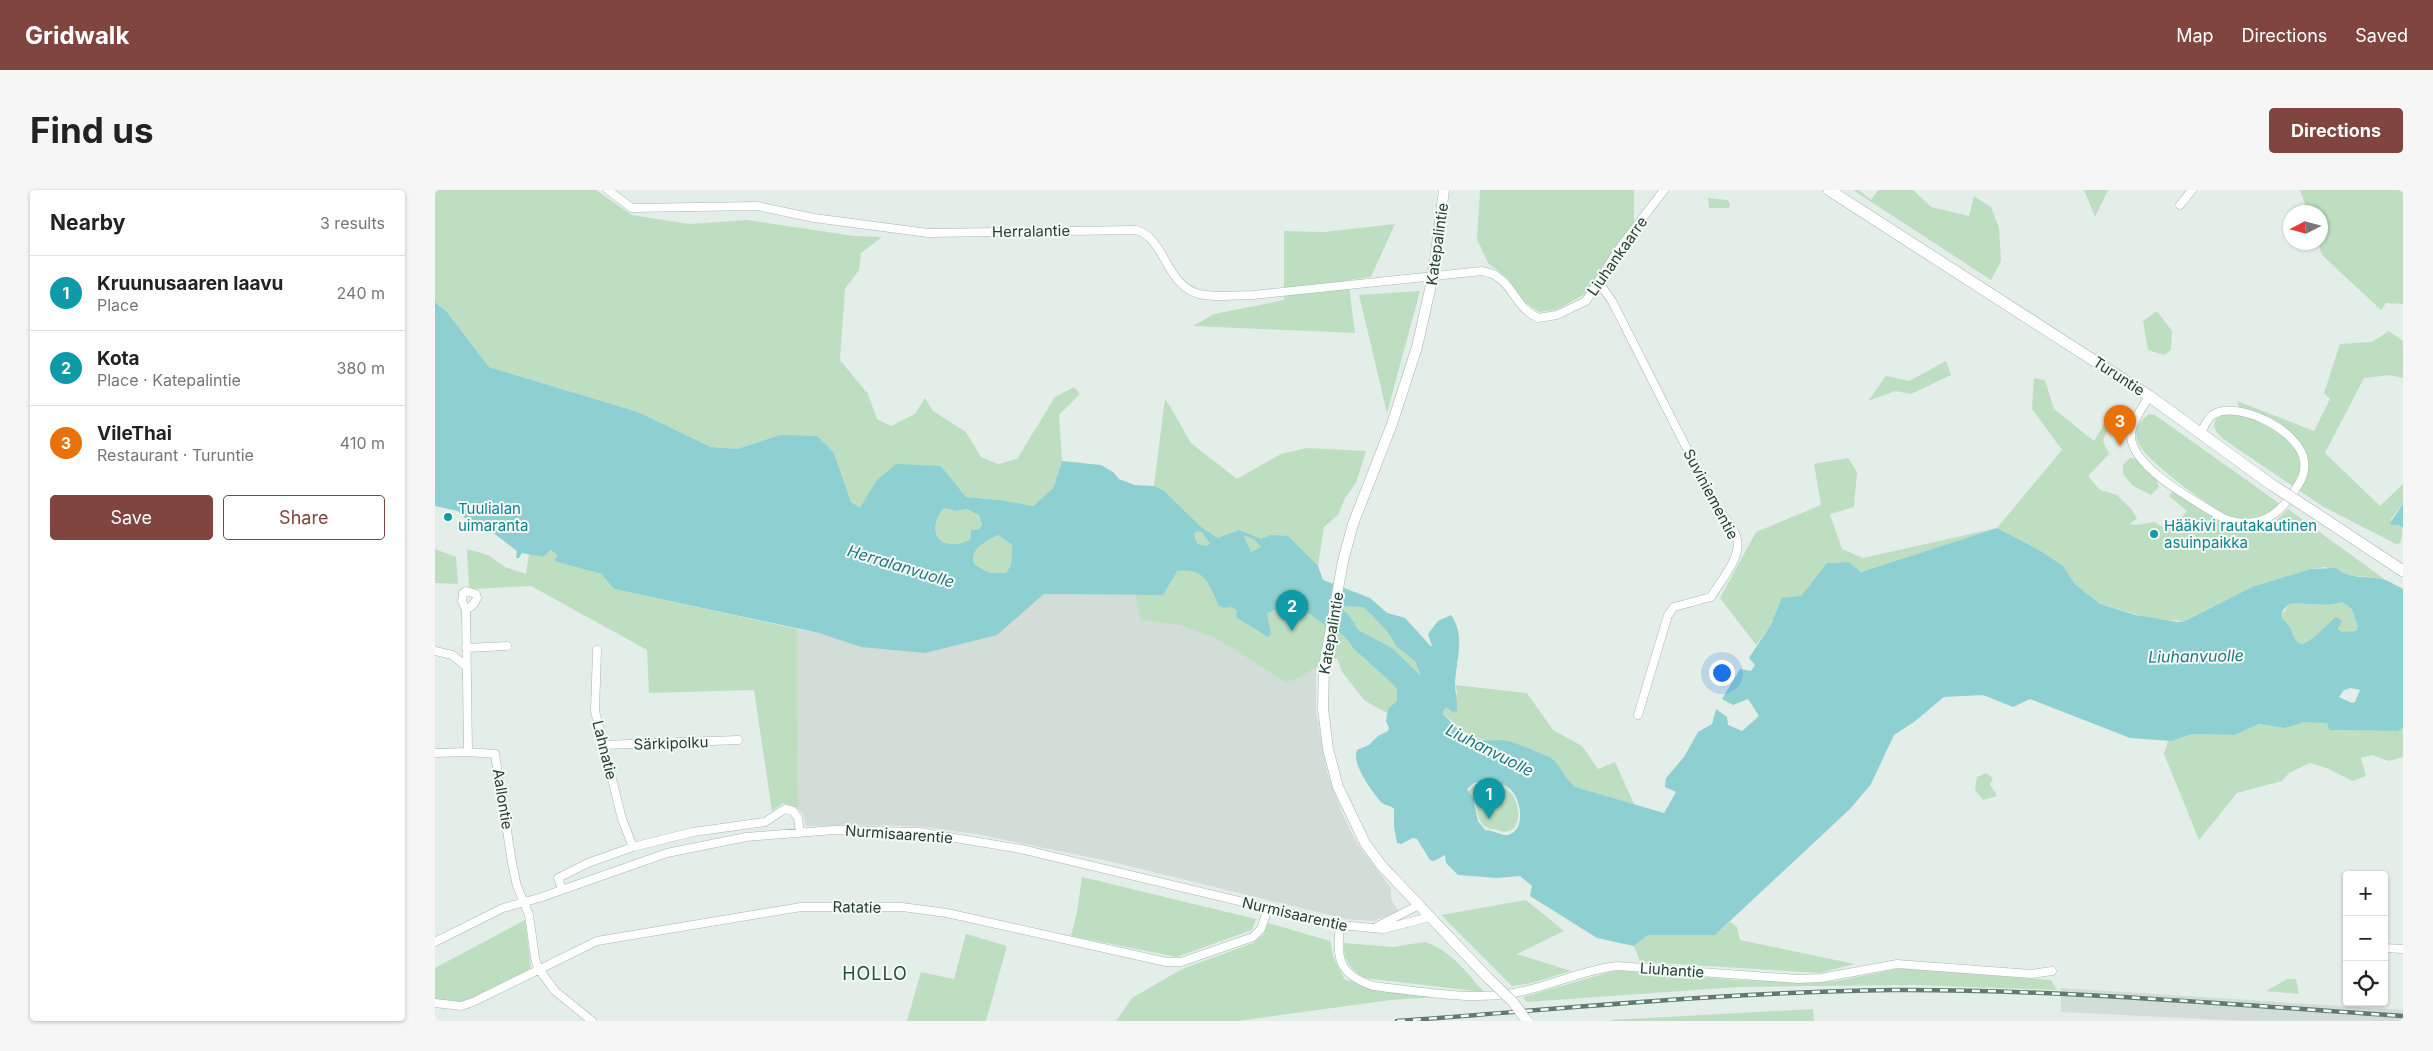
<!DOCTYPE html>
<meta charset="utf-8">
<style>
body{margin:0;font-family:Inter,sans-serif;background:#f6f6f6;color:#222}
.controls{position:absolute;right:15px;bottom:15px;display:grid;overflow:hidden;border-radius:5px;box-shadow:0 1px 4px #0004}
.controls button{width:45px;height:45px;display:grid;place-items:center;padding:0;border:0;border-bottom:1px solid #e0e0e0;background:#fff;color:#222;font:25px sans-serif}
.compass{position:absolute;left:1848px;top:15px;width:45px;height:45px;border-radius:50%;background:#fff;box-shadow:0 1px 4px #0004;rotate:264deg}
.you{position:absolute;left:1286px;top:482px;width:18px;height:18px;margin:-12px;border:4px solid #fff;border-radius:50%;background:#1a73e8;box-shadow:0 0 0 8px #1a73e833}
.badge{display:grid;place-items:center;width:32px;height:32px;border-radius:50%;background:#7f453e;color:#fff;font-size:16px;font-weight:700}
.pin{position:absolute;translate:-50% -41px;filter:drop-shadow(0 1px 2px #0008)}
.pin::after{content:'';position:absolute;top:26px;width:18px;height:15px;background:inherit;clip-path:polygon(0 0,100% 0,50% 100%)}
.list{margin:0;padding:0;list-style:none}
h2{display:flex;justify-content:space-between;align-items:center;height:65px;margin:0;padding:0 20px;font-size:21px}
h2 small{font-size:16px;font-weight:400;color:#767676}
.list li{display:grid;grid-template-columns:32px 1fr auto;gap:15px;align-items:center;box-sizing:border-box;height:75px;padding:0 20px;border-top:1px solid #e0e0e0}
.list b{display:block;font-size:19px;white-space:nowrap}
.list p{margin:0;font-size:16px;white-space:nowrap;color:#767676}
.list em{font-size:16px;font-style:normal;color:#767676}
.actions{display:flex;gap:10px;padding:15px 20px}
.actions a{flex:1;padding:11px 0;border:1px solid #7f453e;border-radius:5px;text-align:center;font-size:18px;color:#7f453e}
.actions .main{background:#7f453e;color:#fff}
.icon{flex:none;width:28px;height:28px;fill:none;stroke:currentColor;stroke-width:2;stroke-linecap:round;stroke-linejoin:round}
.map{position:relative;flex:none;width:1968px;height:831px;overflow:hidden;border-radius:5px}
header{display:flex;align-items:center;gap:30px;box-sizing:border-box;height:70px;padding:0 25px;background:#7f453e;color:#fff}
header strong{font-size:24px}
nav{display:flex;gap:28px;margin-inline-start:auto;font-size:18px}
.intro{display:flex;align-items:center;justify-content:space-between;box-sizing:border-box;height:120px;padding:0 30px}
h1{margin:0;font-size:35px}
.button{padding:12px 22px;border-radius:5px;background:#7f453e;color:#fff;font-size:18px;font-weight:700}
main{display:flex;gap:30px;padding:0 30px}
aside{flex:1;background:#fff;border-radius:5px;box-shadow:0 1px 4px #0004}
.map>svg:first-child{display:block}
</style>
<header>
<strong>Gridwalk</strong>
<nav><a>Map</a><a>Directions</a><a>Saved</a></nav>
</header>
<div class="intro"><h1>Find us</h1><a class="button">Directions</a></div>
<main>
<aside>
<h2>Nearby<small>3 results</small></h2>
<ul class="list">
<li><span class="badge" style="background:#0f9aa8">1</span><div><b>Kruunusaaren laavu</b><p>Place</p></div><em>240 m</em></li>
<li><span class="badge" style="background:#0f9aa8">2</span><div><b>Kota</b><p>Place · Katepalintie</p></div><em>380 m</em></li>
<li><span class="badge" style="background:#e8710a">3</span><div><b>VileThai</b><p>Restaurant · Turuntie</p></div><em>410 m</em></li>
</ul>
<div class="actions"><a class="main">Save</a><a>Share</a></div>
</aside>
<div class="map">
<svg width="1968" height="831" viewBox="0 0 1968 831">
<rect width="100%" height="100%" fill="#e4eee8"/>
<path fill="#d3ddd7" d="M609 404 728 405 891 436 881 482V520L892 582 905 618 914 638 924 656 956 698V709L964 722 938 731 911 729 673 671 541 644 490 637 448 635 371 636 368 624 363 619 362 439 384 443 562 445Z
M1626 798 1968 820V831H1811L1626 822Z"/>
<path fill="#bedec2" d="M0 0H161L197 25 254 34 312 30 419 46 447 47 426 63 424 80 410 99 405 170 433 204 442 229 456 236 480 224 490 208 498 221 531 242 546 267 563 274 582 269 620 207 639 197 645 204 624 225 627 271 618 298 598 316 566 310 531 307 506 276 441 291 425 319 416 312 399 263 345 245 302 259 276 257 203 222 54 177 12 122 0 112Z
M1045 0H1199V34L1154 102 1121 120 1104 122 1089 112 1073 89 1053 73 1042 49Z
M1418 0H1424L1436 10 1443 0H1478L1496 17 1534 26 1539 6 1556 17 1564 38 1566 71 1556 90Z
M1649 0H1673L1660 27Z
M1865 0H1968V114L1951 113 1946 120 1887 65 1883 53 1886 52V22H1873Z
M1273 8 1292 10 1295 14 1294 18H1274Z
M960 34 936 87 913 90 920 143 758 136 779 124 849 110V41L889 42Z
M985 101 952 223 924 105Z
M1722 121 1737 141 1736 160 1729 165 1713 160 1708 131Z
M1954 141 1968 151V188L1955 185 1929 188 1890 263 1945 316 1968 294V314L1956 329 1957 335H1966C1968 342 1968 349 1963 355L1887 316 1794 253C1785 246 1774 239 1782 228L1789 224H1806L1802 211 1879 241 1895 209 1889 203 1905 154 1937 152Z
M1511 171 1516 185 1476 204 1460 201 1433 211 1451 186 1474 191Z
M1599 188 1610 190 1619 219 1659 251 1679 218 1695 228 1673 238 1668 251 1674 264 1653 286 1665 300 1682 305 1697 320 1702 329 1694 334 1701 335 1719 332 1728 337 1739 336 1752 321 1734 306 1738 301C1766 318 1802 354 1838 333 1843 329 1848 324 1853 319L1952 391 1935 387 1909 385 1890 377 1876 379 1819 396 1750 431 1718 429 1665 414 1640 394 1628 376 1606 361 1562 338 1426 382 1414 372 1392 373 1366 406 1336 431 1335 436 1321 455 1285 408 1321 342 1386 315 1379 274 1413 268 1422 282 1419 317 1395 324 1407 359 1428 368 1562 338 1627 260 1597 219Z
M730 208 756 253 802 289 846 264 872 258 931 261 921 293 910 308 903 325 889 337 883 376 888 390 935 408 952 423 970 428 997 457 990 494 953 519 952 523 930 511 907 482 902 468C895 471 886 474 880 478 869 484 864 490 851 492L779 447 745 435 706 430 701 405 728 300 719 296Z
M1714 224 1720 225 1845 314C1832 326 1817 333 1799 328 1780 322 1706 268 1702 250 1699 238 1705 231 1714 224Z
M1695 268H1700L1721 288 1724 297 1716 305 1698 296 1688 284V275Z
M509 318 522 321 531 319 544 325 547 335 544 339 536 340 535 350C506 363 489 343 509 318Z
M563 345 577 355 576 375 571 383H555L540 375C532 360 552 351 563 345Z
M0 359 21 367 23 394 0 393Z
M32 359 53 365 70 377 91 384 94 364 108 367 116 360 122 365 119 371 166 384 179 399 362 439 363 619 348 613 337 621 319 500 214 503 212 460 96 396 39 399 34 397Z
M1907 412 1917 419 1924 437 1921 441 1907 443 1903 440 1904 434 1900 427C1894 433 1871 458 1864 453 1857 448 1858 441 1854 436 1853 433 1848 430 1845 428L1854 414C1872 412 1889 418 1907 412Z
M1020 495 1092 503 1118 540 1147 556 1163 579 1180 572 1200 616 1139 597 1129 589 1126 581 1112 566 1088 557 1036 547 1008 524V517L1011 516 1017 522 1022 503Z
M1869 531 1892 533 1894 540 1963 541 1968 538V567L1954 571 1937 565 1926 568 1931 586 1917 591 1894 579 1875 573 1854 583 1847 591 1802 603 1764 650 1729 564 1733 551 1758 544 1800 545 1824 534 1850 538Z
M1551 583 1558 588 1555 594 1562 606 1548 610 1540 600 1542 587Z
M1040 594C1050 594 1061 594 1070 598 1088 607 1090 651 1062 640 1058 639 1054 639 1051 637 1038 629 1045 610 1034 601Z
M647 687 821 729 817 740 742 767 636 746 642 722Z
M1091 710 1129 741 1082 764 1136 781 1097 793 1077 796 1006 725Z
M90 730 96 778C71 792 29 823 0 810V778Z
M1295 732 1302 737 1305 750 1420 774 1384 783 1205 772 1199 756 1213 745H1280Z
M833 733 895 751 899 769 910 790 1003 807 956 810 803 831H681L697 808 747 779 818 753 829 744Z
M531 744 572 756 551 831H472L486 782 519 789Z
M989 752C1014 758 1032 783 1049 802L929 788C915 779 908 770 909 753L958 757Z
M1466 778 1616 790 1622 800 1480 795 1303 797 1092 812 1088 807 1182 780 1304 790 1379 792 1402 791Z
M1852 789H1861L1864 804 1831 801Z
M1378 819 1379 831H1175L1176 830Z"/>
<path fill="#8ed0d1" fill-rule="evenodd" d="M0 112 12 122 54 177 203 222 276 257 302 259 345 245 382 246 399 263 416 312 425 318 441 291 461 274 506 276 531 307 566 310 598 316 618 298 627 271 666 275 678 282 684 289 700 295 719 296 728 300 766 337 783 348 804 340 826 349 836 345 853 346 883 376 888 390 935 408 952 423 970 428 995 456H997L993 444 1003 431 1016 425C1031 446 1021 470 1020 494 1020 503 1023 511 1022 521L1017 522 1011 517 1008 521V524C1015 531 1023 540 1031 545 1044 553 1059 549 1073 551 1076 551 1113 566 1116 568 1124 573 1130 589 1140 597L1229 623 1241 602 1230 597 1231 588 1249 567 1263 542 1277 534 1281 519 1292 527 1293 535 1307 541 1324 526 1313 509 1298 515 1287 509 1305 479 1316 481 1320 475 1314 468 1335 436 1347 408 1366 406 1392 373 1414 372 1426 382 1562 338 1606 361 1628 376 1640 394 1665 414 1701 425 1743 432 1750 431 1819 396 1876 379 1901 378C1913 390 1934 385 1950 390 1956 392 1962 396 1968 399V538L1963 541 1894 540 1892 533 1869 532 1850 538 1824 534 1800 545 1758 544 1736 551 1695 548 1595 509 1578 517 1548 505 1509 507 1479 532 1459 545 1436 594 1416 618 1280 745H1213L1199 756 1162 748 1095 706 1097 696 1085 686 1062 688 1023 685 1011 673 1010 665 999 671 995 670 982 649 978 648 966 654 962 653 959 637V619C955 614 951 617 946 612 937 601 916 574 922 560L934 555 943 546 953 541 954 538 951 531 953 519 962 511V499L958 494 918 458 913 450 900 438 891 436 875 424 845 418 832 423 836 444 833 447 801 427 802 420 795 417 790 418 784 416C773 393 771 378 742 381L728 405 609 404 562 445 490 463 426 457 384 443 179 399 166 384 119 371 122 365 116 360 108 367 87 363 84 368H81L82 361 57 342 34 332 23 321 0 316ZM509 318 522 321 531 319 544 325 547 335 544 339 536 340 535 350C506 363 489 343 509 318ZM762 341 767 342 775 354 771 356 762 354 759 344ZM563 345 577 355 576 375 571 383H555L540 375C532 360 552 351 563 345ZM808 345 819 349 826 357 816 362ZM1907 412 1917 419 1923 437 1921 441 1907 442 1903 439 1907 430 1900 427C1894 433 1871 458 1864 453 1857 448 1858 441 1854 436 1853 433 1848 430 1846 428L1848 420 1854 414C1872 412 1889 418 1907 412ZM908 416 928 417 937 425 952 441 962 457 980 471 986 486 957 458 923 440 914 425 905 417ZM1916 498 1925 500 1920 512 1917 513 1904 507 1909 500ZM1044 592C1055 594 1065 591 1074 598 1086 607 1092 640 1073 645 1066 646 1058 640 1050 640L1043 631 1038 607 1032 599 1039 593Z
M1968 314V338L1965 335H1957L1955 333Z"/>
<g fill="none" stroke-linecap="round" stroke-linejoin="round">
<g stroke="#a7b6ae" stroke-width="9">
<path id="minor" d="M173 0 197 18 322 16 379 28 493 43 701 40C730 47 730 95 764 104 781 108 800 105 818 105L1047 81C1078 86 1077 116 1103 128L1122 125 1151 111 1184 59 1229 0
M1745 15 1757 0
M1164 93 1177 111 1281 316C1287 325 1297 335 1301 346 1309 365 1286 390 1276 407L1239 417 1233 425 1203 525
M1714 206C1708 217 1697 231 1696 244 1694 277 1765 314 1790 329 1822 340 1843 327 1860 300 1866 291 1871 282 1869 271 1866 242 1805 210 1779 224 1773 227 1769 237 1766 242
M31 420 38 415 42 408 41 404 31 401 28 403 27 411 31 420 33 562
M31 458 72 456
M162 460 160 521 187 629 198 657
M0 461 17 465 31 476
M169 555 303 550
M0 563 33 562 60 564 77 673 82 696 94 725 100 768 103 778 120 801 157 831
M127 699 123 688 153 673 198 657 258 642 330 632 350 619 358 621 363 628 365 642
M905 735C901 770 904 784 938 796 984 801 1033 811 1079 803 1114 797 1146 780 1182 776L1363 789 1386 788 1462 774 1596 784 1617 781
M939 738 984 715
M0 752 68 718 104 708 232 663 311 647 399 640 484 642 586 659 905 735 948 739 995 727
M1949 758 1968 759
M0 813 26 816 38 812 162 751 366 717H467L512 723 731 772H746L818 747 826 739 833 718"/>
</g>
<g stroke="#a7b6ae" stroke-width="11">
<path id="tertiary" d="M1009 0 998 86 982 157 957 234 918 334 908 371 889 477 888 518 893 559 903 597 930 653 946 675 1052 787"/>
</g>
<g stroke="#a3b9ae" stroke-width="12">
<path id="secondary" d="M1394 0 1714 206 1837 295
M1868 315 1968 381"/>
</g>
<use href="#minor" stroke="#fff" stroke-width="8"/>
<use href="#tertiary" stroke="#fff" stroke-width="10"/>
<use href="#secondary" stroke="#fff" stroke-width="11"/>
<g stroke="#5f7a6f" stroke-width="4.5">
<path id="rail" d="M962 831C1127 819 1292 802 1457 800 1627 799 1798 815 1968 826"/>
</g>
<use href="#rail" stroke="#f5faf7" stroke-width="2.5" stroke-dasharray="8" stroke-linecap="butt"/>
<g stroke="#a7b6ae" stroke-width="11" stroke-linecap="butt">
<path id="tertiary-bridge" d="M1052 787 1078 812 1092 831"/>
</g>
<g stroke="#a3b9ae" stroke-width="12" stroke-linecap="butt">
<path id="secondary-bridge" d="M1837 295 1868 315"/>
</g>
<use href="#tertiary-bridge" stroke="#fff" stroke-width="10"/>
<use href="#secondary-bridge" stroke="#fff" stroke-width="11"/>
</g>
<g fill="#0f9aa8" stroke="#f5faf7" stroke-width="2">
<circle cx="13" cy="327" r="5"/>
<circle cx="1719" cy="344" r="5"/>
</g>
<g text-anchor="middle" dominant-baseline="central" stroke-width="4" stroke-linejoin="round" paint-order="stroke">
<g font-size="15" fill="#243f34" stroke="#f5faf7">
<text transform="translate(596 41) rotate(-1)">Herralantie</text>
<text transform="translate(1002 54) rotate(-82)">Katepalintie</text>
<text transform="translate(1182 66) rotate(-55)">Liuhankaarre</text>
<text transform="translate(1684 186) rotate(33)">Turuntie</text>
<text transform="translate(1276 304) rotate(62)">Suviniementie</text>
<text transform="translate(896 443) rotate(-80)">Katepalintie</text>
<text transform="translate(236 553) rotate(-2)">Särkipolku</text>
<text transform="translate(170 560) rotate(76)">Lahnatie</text>
<text transform="translate(68 609) rotate(81)">Aallontie</text>
<text transform="translate(464 644) rotate(4)">Nurmisaarentie</text>
<text transform="translate(422 717) rotate(1)">Ratatie</text>
<text transform="translate(860 724) rotate(13)">Nurmisaarentie</text>
<text transform="translate(1237 780) rotate(4)">Liuhantie</text>
</g>
<g font-size="15" fill="#0d838f" stroke="#f5faf7" text-anchor="start">
<text x="23" y="318">Tuulialan<tspan x="23" dy="17">uimaranta</tspan></text>
<text x="1729" y="335">Hääkivi rautakautinen<tspan x="1729" dy="17">asuinpaikka</tspan></text>
</g>
<g font-size="16" font-style="italic" fill="#1e787b" stroke="#f5faf7">
<text transform="translate(466 376) rotate(17)">Herralanvuolle</text>
<text transform="translate(1761 466) rotate(-1)">Liuhanvuolle</text>
<text transform="translate(1055 560) rotate(27)">Liuhanvuolle</text>
</g>
<g font-size="18" letter-spacing="1" fill="#20513f" stroke="#f5faf7">
<text x="440" y="783">HOLLO</text>
</g>
</g>
</svg>
<div class="controls">
<button>+</button>
<button>−</button>
<button><svg class="icon" aria-label="locate" viewBox="0 0 24 24"><circle cx="12" cy="12" r="6"/><path d="M12 2v4M12 18v4M2 12h4M18 12h4"/></svg></button>
</div>
<svg class="compass" viewBox="-18 -18 36 36"><path d="M0-13l5 13h-10z" fill="#e53935"/><path d="M0 13l5-13h-10z" fill="#767676"/></svg>
<div class="you"></div>
<div class="pin badge" style="left:1054px;top:629px;background:#0f9aa8">1</div>
<div class="pin badge" style="left:857px;top:441px;background:#0f9aa8">2</div>
<div class="pin badge" style="left:1685px;top:256px;background:#e8710a">3</div>
</div>
</main>
